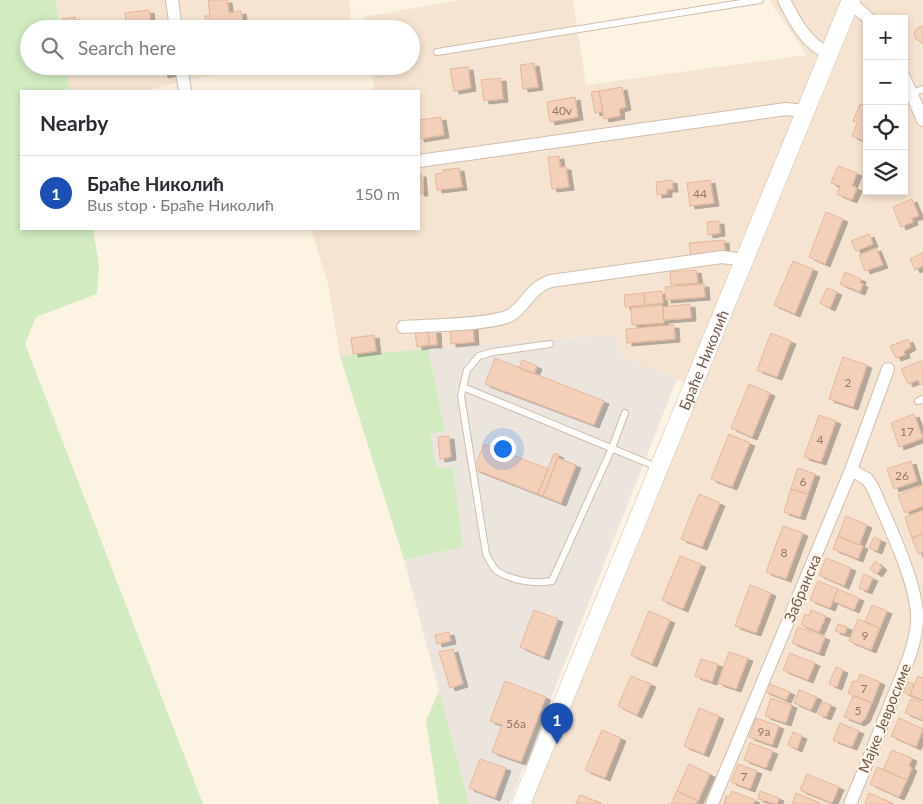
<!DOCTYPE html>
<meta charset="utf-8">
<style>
body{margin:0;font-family:Lato,sans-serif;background:#f7f7f7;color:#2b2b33}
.controls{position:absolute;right:15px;top:15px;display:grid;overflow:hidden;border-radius:0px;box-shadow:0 2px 8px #0003}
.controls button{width:45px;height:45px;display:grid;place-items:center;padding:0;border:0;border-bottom:1px solid #e1e1e2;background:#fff;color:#2b2b33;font:25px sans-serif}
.you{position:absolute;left:502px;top:448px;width:18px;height:18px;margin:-12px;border:4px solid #fff;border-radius:50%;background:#1a73e8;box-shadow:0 0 0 8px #1a73e833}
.badge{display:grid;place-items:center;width:32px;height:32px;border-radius:50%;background:#eb6744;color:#fff;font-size:16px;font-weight:700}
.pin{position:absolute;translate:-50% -41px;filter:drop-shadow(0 1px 2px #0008)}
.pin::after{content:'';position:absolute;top:26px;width:18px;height:15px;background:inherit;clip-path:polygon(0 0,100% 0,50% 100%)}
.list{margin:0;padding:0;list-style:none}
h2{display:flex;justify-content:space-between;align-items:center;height:65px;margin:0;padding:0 20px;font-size:21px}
h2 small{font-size:16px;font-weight:400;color:#7c7c81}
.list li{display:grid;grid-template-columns:32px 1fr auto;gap:15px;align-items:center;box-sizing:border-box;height:75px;padding:0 20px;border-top:1px solid #e1e1e2}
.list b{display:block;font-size:19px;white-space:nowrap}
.list p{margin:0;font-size:16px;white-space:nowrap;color:#7c7c81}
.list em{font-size:16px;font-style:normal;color:#7c7c81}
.icon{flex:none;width:28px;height:28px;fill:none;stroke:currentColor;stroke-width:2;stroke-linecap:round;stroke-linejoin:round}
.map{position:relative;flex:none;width:923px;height:804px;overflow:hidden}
.search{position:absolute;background:#fff;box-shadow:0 2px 8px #0003;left:20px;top:20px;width:400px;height:55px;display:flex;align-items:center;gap:12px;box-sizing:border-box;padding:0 18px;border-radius:28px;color:#7c7c81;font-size:19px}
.panel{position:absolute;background:#fff;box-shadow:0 2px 8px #0003;left:20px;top:90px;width:400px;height:140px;border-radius:0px}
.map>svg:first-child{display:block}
</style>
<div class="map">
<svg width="923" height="804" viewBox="0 0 923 804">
<defs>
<filter id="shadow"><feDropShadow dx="5" dy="3" stdDeviation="0" flood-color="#0004"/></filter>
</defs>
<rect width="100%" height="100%" fill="#fdf3e3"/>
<path fill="#f5e4d1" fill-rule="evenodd" d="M56 0H349L352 29H60Z
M460 0H573L586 85 807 55 769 0H923V804H531L699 389 622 356 617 334 340 356 328 284 311 229H419V91H374L371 66H411V29H366L364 17ZM867 19H904V191H867Z
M66 66H250L143 91H70Z"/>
<path fill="#ece5de" d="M617 334 622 356 677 379 510 802 509 804H469L404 560 463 547 453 466 437 469 429 434 445 431 428 349Z"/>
<path fill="#d2ebc1" d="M0 0H56L60 29H29V66H66L70 91H21V229H93L99 266 97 294 36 317 25 344 203 804H0Z
M428 349 445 431 430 434 437 469 453 466 463 547 404 560 340 356Z
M439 691 469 804H439L426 721Z"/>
<path fill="#f3d0ba" stroke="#e7b699" filter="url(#shadow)" d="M208 0H227L229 13 241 11 244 29H206L205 16H210Z
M149 10 152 29H127L125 13Z
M75 17 77 29H63L62 19Z
M923 26V43L916 39 914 34 916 29Z
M534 63 538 87 523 89 520 65Z
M162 66H174V73L163 75Z
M468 67 471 88 454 91 450 69Z
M501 78 503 99 484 101 481 80Z
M622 87 626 107 619 109 620 116 604 119 599 91Z
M599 91 603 111 595 113 591 92Z
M575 97 578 117 550 122 547 102Z
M860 104 867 106V142L852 136 857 123 853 121Z
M441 117 444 135 419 139V120Z
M559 156 560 167H566L569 187 552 189 548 157Z
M838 166 857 173 852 186 857 188 852 200 837 194 840 186 831 183Z
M459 168 462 187 437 190 435 174 443 173V170Z
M419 174H421L423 193H419Z
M672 180 673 189H667V194L657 195 656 182Z
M710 180 714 203 690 206 687 183Z
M912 199 919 216 912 218 913 222 901 227 893 207Z
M826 212 843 219 825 264 809 257Z
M719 221 720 233 708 235 707 222Z
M869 234 873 244 856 251 851 241Z
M724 240 725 252 691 256 689 243Z
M876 248 883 265 865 271 859 255Z
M923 253V266L915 270 910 259Z
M793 261 813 269 795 314 774 305Z
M696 270 698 283 671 285 670 272Z
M845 272 861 279 860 283 863 284 860 292 840 284Z
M704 284 705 297 666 300 665 287Z
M827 288 837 292 830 308 820 303Z
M662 291 663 303 645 305 644 293Z
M644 293 645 305 625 307 624 295Z
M690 304 691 318 664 320 663 307Z
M662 305 664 323 632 325 631 308Z
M674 325 675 339 627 343 626 329Z
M473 326 474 342 451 344 450 328Z
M436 330 437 345H429L428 331Z
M428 331 429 345 417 347 415 332Z
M771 333 791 341 777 377 757 370Z
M374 335 376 351 353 354 351 338Z
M908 339 911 347 904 351 905 355 896 358 890 346Z
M843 357 867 365 853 407 829 399Z
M495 358 604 401 594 425 485 384Z
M522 360 537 366 534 374 519 368Z
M923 360V384L920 385 918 380 908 384 901 369Z
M749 384 770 393 752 437 731 428Z
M914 414 923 438 899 447 891 423Z
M819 415 836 421 821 462 804 457Z
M729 434 750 443 732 487 711 479Z
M449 436 451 457 440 459 438 437Z
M484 444 548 469 538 494 474 469Z
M554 453 559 455 543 496 538 494Z
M558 458 576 465 561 503 543 496Z
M911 461 917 481 894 489 887 469Z
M798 468 815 474 808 494 791 489Z
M923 485V506L905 513 898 495Z
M791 489 808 494 800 517 784 512Z
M699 494 720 503 702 547 681 539Z
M923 510V534L912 538 905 517Z
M846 516 867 525 859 545 838 536Z
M783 526 803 533 786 579 766 572Z
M923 534V552L918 554 912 538Z
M838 536 863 546 858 559 833 549Z
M874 537 881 540 877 551 869 548Z
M680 556 701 564 683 609 662 600Z
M826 558 851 568 844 586 819 575Z
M875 561 882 567 877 574 870 569Z
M864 574 873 578 867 591 859 588Z
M818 581 838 589 830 608 810 600Z
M750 585 771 593 756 633 735 626Z
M838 589 859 598 854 610 833 601Z
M872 605 887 611 880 628 865 622Z
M534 610 558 619 544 657 520 647Z
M811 610 826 616 819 632 801 625 805 614 809 616Z
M649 611 670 620 652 664 631 655Z
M858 619 880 628 871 650 849 641Z
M838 624 847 627 845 634 835 631Z
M798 627 825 637 819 653 792 643Z
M449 632 451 641 437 644 435 635Z
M453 649 463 684 450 688 439 652Z
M729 652 748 658 736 689 718 683Z
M790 653 815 663 808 680 783 670Z
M701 659 718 664 712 682 695 676Z
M836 667 843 670 837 687 829 684Z
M860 674 880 682 872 703 848 693 853 681 857 682Z
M631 676 651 684 637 715 618 706Z
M918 676 923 678V700L910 695Z
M505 681 546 697 521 762 492 752 502 725 490 721Z
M907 682 914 684 910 695 903 692Z
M767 683 790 692 786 700 764 691Z
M799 690 817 697 811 710 794 703Z
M853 696 872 703 865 719 860 723 844 717Z
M771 698 792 705 786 723 765 716Z
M911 699 923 703V720L905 713Z
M823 702 831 705 826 717 818 714Z
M699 708 719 716 704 754 684 746Z
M756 718 779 726 772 745 749 737Z
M899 718 923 729 916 747 891 736Z
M840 723 859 731 852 747 833 740Z
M602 730 621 738 605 778 585 770Z
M793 732 802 736 797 749 788 745Z
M750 743 773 751 766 768 744 760Z
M892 750 912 758 909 766 912 768 907 780 883 770Z
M480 759 506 768 495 798 469 788Z
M689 764 710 774 698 801 677 791Z
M738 764 757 771 750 789 731 782Z
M877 767 907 780 899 797 870 784Z
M807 774 839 787 832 803 800 790Z
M677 791 698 801 696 804H671Z
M732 791 755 800 753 804H724L726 796 729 797Z
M760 791 779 798 777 804 758 799Z
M796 793 820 803V804H792Z
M869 793 890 802V804H865Z
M580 795 601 803 600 804H576Z"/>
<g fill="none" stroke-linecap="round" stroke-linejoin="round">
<g stroke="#d1bcac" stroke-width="8">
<path id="lane" d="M437 52 760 0
M911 94 923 89
M550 344 493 352 479 356 467 370 461 396 486 554C489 559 493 568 497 571 512 581 535 584 552 581L612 448 625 413
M463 387 657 467
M918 401 923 399"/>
</g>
<g stroke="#d1bcac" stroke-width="14">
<path id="street" d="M172 0 176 29
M784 0C795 22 806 43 829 54
M850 2 869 19
M181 66 185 91
M904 77 923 120
M419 161 786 109 805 111
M403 327C425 325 494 325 511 315 526 305 532 286 551 281L722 257 744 260
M712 804 851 470 888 369
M850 804C864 771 877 738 890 705 901 676 918 645 917 614 915 578 887 522 873 488L867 479 851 470"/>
</g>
<g stroke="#d4bca9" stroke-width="19">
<g id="secondary">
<path id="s1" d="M521 804 851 0"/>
</g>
</g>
<use href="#lane" stroke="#fff" stroke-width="6"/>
<use href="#street" stroke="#fff" stroke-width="12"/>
<use href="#secondary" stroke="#fff" stroke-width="18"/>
</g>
<g text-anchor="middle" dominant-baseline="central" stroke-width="4" stroke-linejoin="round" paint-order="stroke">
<g font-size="12" fill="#957664">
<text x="562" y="110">40v</text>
<text x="700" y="193">44</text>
<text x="848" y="382">2</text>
<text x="907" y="431">17</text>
<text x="820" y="439">4</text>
<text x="902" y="475">26</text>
<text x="803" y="481">6</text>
<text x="784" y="552">8</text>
<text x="865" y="635">9</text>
<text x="864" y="688">7</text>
<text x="858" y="710">5</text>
<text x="516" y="723">56a</text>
<text x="764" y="731">9a</text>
<text x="744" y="776">7</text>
</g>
<g font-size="15" fill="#765848" stroke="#fff7ea">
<text stroke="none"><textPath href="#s1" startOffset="480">Браће Николић</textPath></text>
<text transform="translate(802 588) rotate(-67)">Забранска</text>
<text transform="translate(884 718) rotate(-68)">Мајке Јевросиме</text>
</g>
</g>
</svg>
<div class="controls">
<button>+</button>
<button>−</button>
<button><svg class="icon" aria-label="locate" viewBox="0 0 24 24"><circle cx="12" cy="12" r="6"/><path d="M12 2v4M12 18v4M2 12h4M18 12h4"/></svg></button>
<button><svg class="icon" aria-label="layers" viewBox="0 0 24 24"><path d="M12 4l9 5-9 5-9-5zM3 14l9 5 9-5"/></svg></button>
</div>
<div class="you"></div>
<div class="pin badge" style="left:557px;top:744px;background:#1a4fb4">1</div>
<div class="search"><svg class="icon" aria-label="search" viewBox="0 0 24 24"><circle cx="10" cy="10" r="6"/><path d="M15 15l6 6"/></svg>Search here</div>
<section class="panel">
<h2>Nearby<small></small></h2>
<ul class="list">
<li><span class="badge" style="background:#1a4fb4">1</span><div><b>Браће Николић</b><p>Bus stop · Браће Николић</p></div><em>150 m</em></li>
</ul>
</section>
</div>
